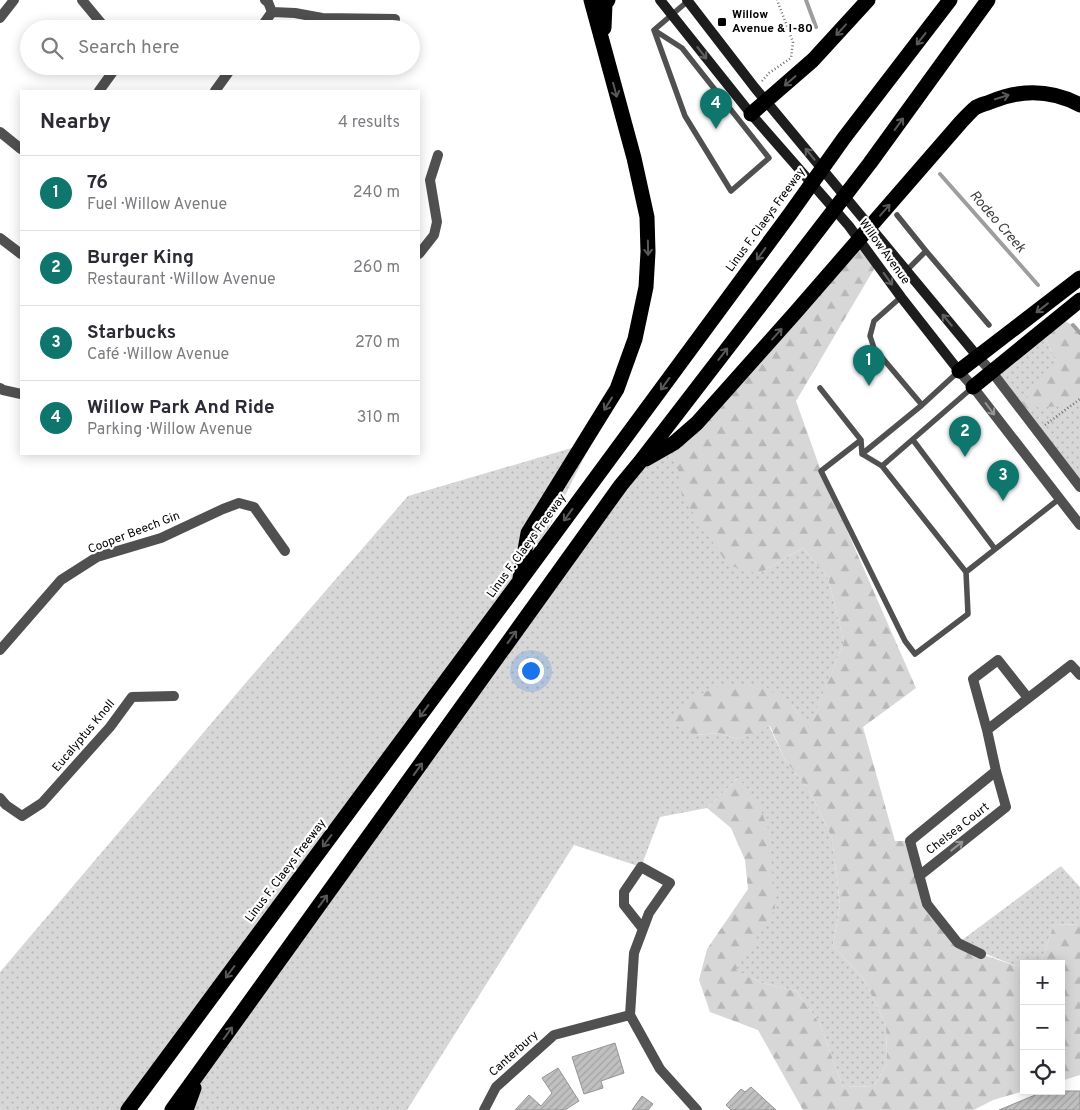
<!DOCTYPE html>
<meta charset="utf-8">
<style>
body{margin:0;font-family:Overpass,sans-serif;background:#f7f7f7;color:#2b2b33}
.controls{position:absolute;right:15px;bottom:15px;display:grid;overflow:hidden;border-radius:0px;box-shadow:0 2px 12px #0003}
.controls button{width:45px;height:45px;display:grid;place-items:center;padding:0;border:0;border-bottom:1px solid #e1e1e2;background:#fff;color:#2b2b33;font:25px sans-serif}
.you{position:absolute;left:530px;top:670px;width:18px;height:18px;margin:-12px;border:4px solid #fff;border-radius:50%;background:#1a73e8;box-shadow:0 0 0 8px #1a73e833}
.badge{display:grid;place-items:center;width:32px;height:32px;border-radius:50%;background:#0f766e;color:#fff;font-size:16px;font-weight:700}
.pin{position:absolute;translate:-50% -41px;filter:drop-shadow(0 1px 2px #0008)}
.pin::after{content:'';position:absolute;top:26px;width:18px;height:15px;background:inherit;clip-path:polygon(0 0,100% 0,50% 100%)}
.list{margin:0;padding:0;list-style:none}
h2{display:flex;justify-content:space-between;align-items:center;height:65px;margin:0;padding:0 20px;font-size:21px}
h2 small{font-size:16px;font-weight:400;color:#7c7c81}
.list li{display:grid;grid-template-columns:32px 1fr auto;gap:15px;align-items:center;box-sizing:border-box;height:75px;padding:0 20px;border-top:1px solid #e1e1e2}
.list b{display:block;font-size:19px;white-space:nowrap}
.list p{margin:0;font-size:16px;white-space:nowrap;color:#7c7c81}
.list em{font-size:16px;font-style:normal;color:#7c7c81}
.icon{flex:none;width:28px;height:28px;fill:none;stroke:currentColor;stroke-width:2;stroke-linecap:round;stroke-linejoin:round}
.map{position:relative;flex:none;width:1080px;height:1110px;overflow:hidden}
.search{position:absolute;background:#fff;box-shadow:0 2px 12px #0003;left:20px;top:20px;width:400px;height:55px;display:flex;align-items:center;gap:12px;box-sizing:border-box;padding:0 18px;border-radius:28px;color:#7c7c81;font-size:19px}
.panel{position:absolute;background:#fff;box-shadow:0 2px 12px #0003;left:20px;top:90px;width:400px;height:365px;border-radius:0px}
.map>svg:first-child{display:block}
</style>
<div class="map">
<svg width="1080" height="1110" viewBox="0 0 1080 1110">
<defs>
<pattern id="grass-dots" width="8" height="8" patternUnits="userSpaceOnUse" patternTransform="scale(1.25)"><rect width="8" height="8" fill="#d7d7d7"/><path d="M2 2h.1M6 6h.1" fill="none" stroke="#b7b7b7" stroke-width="1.8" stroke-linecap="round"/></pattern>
<pattern id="forest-firs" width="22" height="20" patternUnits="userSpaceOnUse" patternTransform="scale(1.25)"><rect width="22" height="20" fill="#d7d7d7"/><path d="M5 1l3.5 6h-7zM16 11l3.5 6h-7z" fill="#b7b7b7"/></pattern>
<pattern id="building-hatch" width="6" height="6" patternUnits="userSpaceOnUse" patternTransform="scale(1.25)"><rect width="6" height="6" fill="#c0c0c0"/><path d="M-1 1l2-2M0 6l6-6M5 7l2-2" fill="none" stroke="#a3a3a3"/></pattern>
</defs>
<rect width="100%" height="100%" fill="#fff"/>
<path fill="url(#grass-dots)" d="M1042 331 1056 361 1070 406 1080 399V487L992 372Z
M592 442 520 585 125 1110H0V972L249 679 408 496Z
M674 443 758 574 803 548 828 578 844 642 809 729 792 706 695 735 719 733 738 739 769 726 785 760 809 790 832 838 840 905 833 946 863 978 886 1025 887 1064 874 1086 843 1087 820 1024 796 991 762 983 735 970 755 940 738 778 707 808 660 817 641 867 574 845 407 1110H186L200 1072 621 485Z
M1061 866 1080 887V925L1054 924 1042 960 1016 966 958 943Z"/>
<path fill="url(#forest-firs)" d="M858 238 877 264 796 401 821 471 916 688 863 727 895 841H910L927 904 958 943 981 954 1016 966 1024 964V1091L993 1100 974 1110H803L758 1030 710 1012 699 980 707 949 748 889 745 860 731 828 707 808 738 778 756 798 769 831 775 909 736 970 762 983 796 991 820 1024 843 1087 874 1086 887 1064 886 1025 863 978 833 946 840 905 832 838 809 790 785 760 770 726 738 739 719 733 695 735 671 723 694 697 724 684 766 687 792 706 809 728 844 642 828 578 803 548 758 574 728 565 682 496 674 443Z
M1058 318 1073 325 1080 333V399L1071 406 1019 408 1056 361 1042 331Z
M1054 924 1080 925V1075L1061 1081V964H1027L1042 960Z"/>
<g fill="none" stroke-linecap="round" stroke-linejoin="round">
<path stroke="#9e9e9e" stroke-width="4" d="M806 0 816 27
M940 174 1038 285
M1073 325 1080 333"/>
</g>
<path fill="url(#building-hatch)" stroke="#949494" d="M615 1043 624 1073 601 1081 603 1088 584 1094 572 1057Z
M558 1068 579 1101 565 1110H515L529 1095 541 1106 552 1093 542 1078Z
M751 1087 776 1110H731L726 1105 741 1089 745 1092Z
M1050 1091H1080V1110H999L1040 1093Z
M642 1096 653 1104 648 1110H632Z"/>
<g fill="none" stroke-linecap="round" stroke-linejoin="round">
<path stroke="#727272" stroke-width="2.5" stroke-dasharray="1 2.5" stroke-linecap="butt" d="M762 81 769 73 791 58 793 42 777 0
M1045 425 1080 399"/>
<path stroke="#505050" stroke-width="5.5" d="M654 30 682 48 769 158 731 191 685 116Z
M654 30 688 1
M897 215 926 251 906 271
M926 251 989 325
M901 297 874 321 870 336 874 348 922 405
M820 388 861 440 862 454 882 466 966 572 1059 499
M861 440 821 471 905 641 915 654 968 614 966 572
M913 440 995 549
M862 454 922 405 959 371
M882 466 973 387"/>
<path stroke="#505050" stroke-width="10" d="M82 0 106 29
M272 12 295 13 322 18 395 19
M0 18 14 0
M260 29 272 12 268 2 265 0
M99 91 117 66
M215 91 233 66
M0 132 21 149
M419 254 434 235 437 222 430 180 438 155
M0 388 3 390 21 394
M0 650 61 580 97 557 161 538 223 509 239 503 254 507 285 551
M987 730 973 679 998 660 1028 698
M0 798 6 805 22 816 42 803 110 727 132 697 174 696
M919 876 1006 807 996 771 987 730 1071 665 1080 675
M643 929 624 905V892L641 867 670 883 649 913 634 953 630 1015 660 1069 697 1110
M981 954 958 943 927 904 910 841 996 771
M484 1110 496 1087 554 1035 630 1015"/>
<path stroke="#505050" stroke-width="10" d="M0 238 21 254
M978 357 992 372 1080 487
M959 371 973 387 1080 525"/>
<path stroke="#1d1d1d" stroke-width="10" d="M660 0 751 114 849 226 901 297 959 371
M687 0 755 88 978 357"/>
<path stroke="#000" stroke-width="15" d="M604 28 605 4 608 0
M751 114 813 60 868 0
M959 371 1080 278
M973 387 1080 300
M646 459 674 443 697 423 795 313 961 122C966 117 970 112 975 108 979 105 985 104 990 102 1021 89 1050 89 1080 105
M520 578 528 533 617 389 635 339 646 287 648 252 647 217 634 158 591 0
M128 1110 519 582 790 214 844 138 950 0
M172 1110 621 485 640 462 870 163 988 0
M186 1110 194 1088"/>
</g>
<defs><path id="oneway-shaft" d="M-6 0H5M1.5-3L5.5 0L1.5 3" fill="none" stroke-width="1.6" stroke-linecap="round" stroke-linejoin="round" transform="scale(1.25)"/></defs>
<g stroke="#595959">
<use href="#oneway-shaft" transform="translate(841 30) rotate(132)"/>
<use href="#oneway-shaft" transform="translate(921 39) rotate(128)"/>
<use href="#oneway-shaft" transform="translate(790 81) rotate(139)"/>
<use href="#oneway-shaft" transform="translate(615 90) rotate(75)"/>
<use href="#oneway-shaft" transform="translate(1002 97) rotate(-17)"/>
<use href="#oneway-shaft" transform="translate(899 124) rotate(-54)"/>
<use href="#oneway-shaft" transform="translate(885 210) rotate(-49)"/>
<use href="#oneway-shaft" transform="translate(648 248) rotate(89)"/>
<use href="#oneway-shaft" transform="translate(761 254) rotate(126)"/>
<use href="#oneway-shaft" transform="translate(1042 308) rotate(142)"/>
<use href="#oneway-shaft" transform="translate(777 334) rotate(-48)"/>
<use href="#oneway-shaft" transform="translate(723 354) rotate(-52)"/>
<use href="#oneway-shaft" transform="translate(665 384) rotate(126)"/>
<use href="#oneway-shaft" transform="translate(608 404) rotate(122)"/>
<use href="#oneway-shaft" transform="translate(568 515) rotate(126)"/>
<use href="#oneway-shaft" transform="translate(512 637) rotate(-54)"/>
<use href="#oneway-shaft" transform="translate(424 711) rotate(127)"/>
<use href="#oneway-shaft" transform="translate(418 769) rotate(-54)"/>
<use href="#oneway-shaft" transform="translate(327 841) rotate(127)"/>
<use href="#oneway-shaft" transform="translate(323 901) rotate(-54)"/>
<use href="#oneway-shaft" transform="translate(230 972) rotate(127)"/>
<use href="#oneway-shaft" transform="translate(228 1033) rotate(-54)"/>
</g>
<g stroke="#616161">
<use href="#oneway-shaft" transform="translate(702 53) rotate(52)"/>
<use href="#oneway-shaft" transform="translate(810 154) rotate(-129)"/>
<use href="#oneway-shaft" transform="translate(888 279) rotate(54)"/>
<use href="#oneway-shaft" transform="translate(947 320) rotate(-130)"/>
</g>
<g stroke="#969696">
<use href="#oneway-shaft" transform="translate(990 409) rotate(53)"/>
<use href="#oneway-shaft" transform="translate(957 846) rotate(-38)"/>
</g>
<rect fill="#000" stroke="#fff" stroke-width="2" x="717" y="17" width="10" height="10" rx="2.5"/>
<g text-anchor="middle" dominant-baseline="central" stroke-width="4.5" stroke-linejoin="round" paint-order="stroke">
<g font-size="12" font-weight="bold" fill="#000" stroke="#fff" text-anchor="start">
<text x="732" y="15">Willow<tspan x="732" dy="14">Avenue &amp; I-80</tspan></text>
</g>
<g font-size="12" fill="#000" stroke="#fff">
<text transform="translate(766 220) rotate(-54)">Linus F. Claeys Freeway</text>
<text transform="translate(884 252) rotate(54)">Willow Avenue</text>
<text transform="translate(134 533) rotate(-21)">Cooper Beech Gin</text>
<text transform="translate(527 546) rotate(-54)">Linus F. Claeys Freeway</text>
<text transform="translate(84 736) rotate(-50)">Eucalyptus Knoll</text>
<text transform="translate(958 829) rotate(-38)">Chelsea Court</text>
<text transform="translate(286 871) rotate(-53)">Linus F. Claeys Freeway</text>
<text transform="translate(514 1054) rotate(-42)">Canterbury</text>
</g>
<g font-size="14" font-style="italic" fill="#3f3f3f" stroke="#fff">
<text transform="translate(997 222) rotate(49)">Rodeo Creek</text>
</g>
</g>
</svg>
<div class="controls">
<button>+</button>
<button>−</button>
<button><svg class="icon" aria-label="locate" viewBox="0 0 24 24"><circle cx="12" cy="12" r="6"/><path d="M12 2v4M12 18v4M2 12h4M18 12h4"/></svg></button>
</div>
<div class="you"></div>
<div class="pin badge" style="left:869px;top:386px">1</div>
<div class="pin badge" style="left:965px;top:457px">2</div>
<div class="pin badge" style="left:1003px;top:501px">3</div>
<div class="pin badge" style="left:716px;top:129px">4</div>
<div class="search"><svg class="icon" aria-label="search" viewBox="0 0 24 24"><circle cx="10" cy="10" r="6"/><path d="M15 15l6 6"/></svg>Search here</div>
<section class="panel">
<h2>Nearby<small>4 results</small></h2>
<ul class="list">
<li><span class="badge">1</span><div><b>76</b><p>Fuel · Willow Avenue</p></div><em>240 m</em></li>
<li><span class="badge">2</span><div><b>Burger King</b><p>Restaurant · Willow Avenue</p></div><em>260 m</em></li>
<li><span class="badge">3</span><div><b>Starbucks</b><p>Café · Willow Avenue</p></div><em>270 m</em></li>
<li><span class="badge">4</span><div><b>Willow Park And Ride</b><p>Parking · Willow Avenue</p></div><em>310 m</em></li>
</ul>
</section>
</div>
